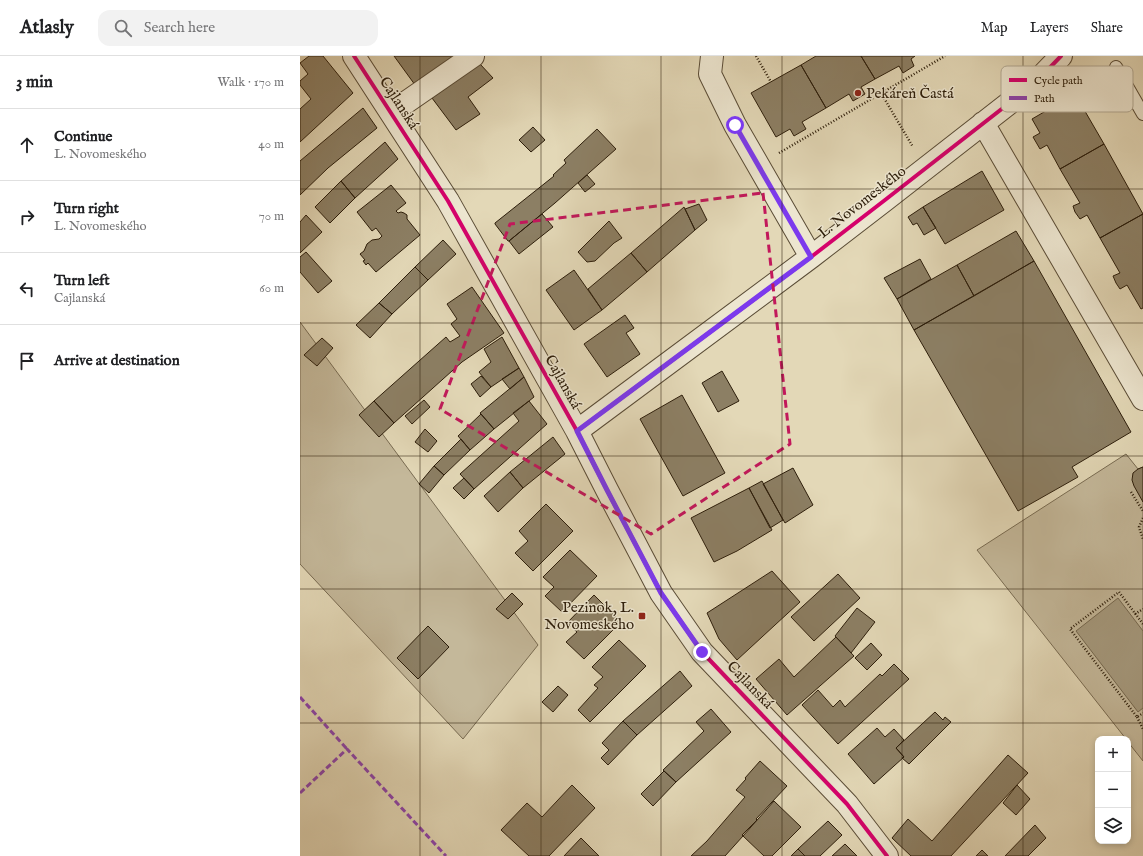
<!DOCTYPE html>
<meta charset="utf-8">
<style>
body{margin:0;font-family:"IM FELL English",serif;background:#f2f2f2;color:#202124}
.controls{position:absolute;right:12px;bottom:12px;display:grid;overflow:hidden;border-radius:8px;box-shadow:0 2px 6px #0003}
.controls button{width:36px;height:36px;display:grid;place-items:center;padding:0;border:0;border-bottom:1px solid #e0e0e0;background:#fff;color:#202124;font:20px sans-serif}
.stop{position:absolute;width:12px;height:12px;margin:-9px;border:3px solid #7c3aed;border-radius:50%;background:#fff}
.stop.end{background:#7c3aed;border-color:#fff;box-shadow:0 1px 4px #0008}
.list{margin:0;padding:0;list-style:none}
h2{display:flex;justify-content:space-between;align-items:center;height:52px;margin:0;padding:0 16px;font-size:17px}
h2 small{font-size:13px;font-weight:400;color:#757577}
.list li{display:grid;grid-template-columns:26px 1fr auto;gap:12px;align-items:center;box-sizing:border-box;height:72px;padding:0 16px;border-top:1px solid #e0e0e0}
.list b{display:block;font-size:15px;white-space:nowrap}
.list p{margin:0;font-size:13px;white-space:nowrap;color:#757577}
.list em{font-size:13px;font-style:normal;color:#757577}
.icon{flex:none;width:22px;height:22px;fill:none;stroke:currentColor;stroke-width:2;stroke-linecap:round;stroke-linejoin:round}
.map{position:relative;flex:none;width:843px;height:800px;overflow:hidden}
header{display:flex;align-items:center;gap:24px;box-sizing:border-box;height:56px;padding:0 20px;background:#fff;border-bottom:1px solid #e0e0e0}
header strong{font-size:19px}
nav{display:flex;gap:22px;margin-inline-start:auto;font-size:14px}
.search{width:280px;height:36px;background:#f2f2f2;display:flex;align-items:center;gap:10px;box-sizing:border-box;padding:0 14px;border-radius:12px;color:#757577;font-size:15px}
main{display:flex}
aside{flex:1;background:#fff}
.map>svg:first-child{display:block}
</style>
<header>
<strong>Atlasly</strong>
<div class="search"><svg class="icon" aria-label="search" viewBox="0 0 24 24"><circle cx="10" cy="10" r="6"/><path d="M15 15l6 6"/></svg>Search here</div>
<nav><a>Map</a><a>Layers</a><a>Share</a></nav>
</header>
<main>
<aside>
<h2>3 min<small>Walk · 170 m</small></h2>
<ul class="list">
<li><svg class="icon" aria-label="ahead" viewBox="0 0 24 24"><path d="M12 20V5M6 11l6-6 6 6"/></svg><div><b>Continue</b><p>L. Novomeského</p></div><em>40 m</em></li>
<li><svg class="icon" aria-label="right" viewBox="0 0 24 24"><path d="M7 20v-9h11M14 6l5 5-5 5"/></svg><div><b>Turn right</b><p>L. Novomeského</p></div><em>70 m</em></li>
<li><svg class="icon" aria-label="left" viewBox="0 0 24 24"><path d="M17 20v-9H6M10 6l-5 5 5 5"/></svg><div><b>Turn left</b><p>Cajlanská</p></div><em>60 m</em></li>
<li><svg class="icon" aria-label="arrive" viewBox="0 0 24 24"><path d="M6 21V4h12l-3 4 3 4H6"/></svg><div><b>Arrive at destination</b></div></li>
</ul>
</aside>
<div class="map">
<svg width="843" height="800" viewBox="0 0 843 800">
<rect width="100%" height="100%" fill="#e3d8b7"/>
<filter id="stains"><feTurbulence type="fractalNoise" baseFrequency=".005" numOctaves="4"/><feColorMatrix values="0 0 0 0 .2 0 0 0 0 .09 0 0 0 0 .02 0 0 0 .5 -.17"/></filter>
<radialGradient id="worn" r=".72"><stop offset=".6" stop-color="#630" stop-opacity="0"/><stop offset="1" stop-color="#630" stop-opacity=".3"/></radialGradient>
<path fill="#c4b89a" stroke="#786b52" d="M0 266 238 589 163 683 0 508Z
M826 398 838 413 843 411V705L828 686V683H826L677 494Z"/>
<path fill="#a5997d" stroke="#75684f" d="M818 542 843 575V652L838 656 776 575Z"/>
<path fill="#8c7f64" stroke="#2d1e0b" d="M9 0H23L53 37 0 86V53L11 43 0 29V25L8 18 0 7Z
M94 0H163L118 33Z
M516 0H561L575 23 561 31 565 38 553 45 549 38 526 52 501 9Z
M561 0H615L611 3 614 10 603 17 599 10 575 23Z
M180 8 193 22 168 41 180 58 156 74 132 42Z
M501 9 526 52 502 66 506 73 494 80 490 73 476 81 451 37Z
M775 38 804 88 760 113 747 89 740 93 733 81 740 77 732 63Z
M63 52 77 72 28 112 0 139V105Z
M233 71 245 84 231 96 219 84Z
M297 73 316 93 255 147 209 185H208L195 168V167L254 120 253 119 266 107 264 104Z
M85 86 98 103 55 142 41 125Z
M804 88 843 158 800 182 787 159 780 163 775 156 773 150 780 147 760 113Z
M682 115 704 154 645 188 623 151Z
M287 119 295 128 285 136 278 127Z
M41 125 55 142 30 167 15 151Z
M91 129 106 147 96 155 98 157 101 156 104 157 107 159V163L120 179 76 216 68 207 66 209 63 205 65 204 60 198 64 195 67 188 72 184 79 183 82 180 76 172 72 175 57 156Z
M399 148 407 164 395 174 385 153Z
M384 151 395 174 347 216 331 197Z
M623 151 636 172 624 179 617 167 613 169 608 161Z
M242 158 253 171 219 198 209 185Z
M843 158V252L841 253 827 229 820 233 816 227 813 220 820 217 800 182Z
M6 159 22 176 0 197V166Z
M309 165 322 182 314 187 295 205 287 206 278 196Z
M716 175 734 205 674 240 657 209Z
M143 184 156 198 128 224 115 211Z
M6 196 32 225 18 237 0 216V201Z
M331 197 347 216 302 254 288 233Z
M620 203 631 223 597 243 584 222Z
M734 205 831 376 772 411 778 421 718 455 614 274Z
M657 209 674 240 614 274 597 243Z
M115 211 128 224 92 258 79 247Z
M274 214 302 254 274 274 246 234Z
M172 231 204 277 162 306 94 367 74 345 146 281 150 286 160 280 151 268 157 263 147 248Z
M79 247 92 258 70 282 56 269Z
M325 259 334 272 326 277 340 298 307 321 284 288Z
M202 281 219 312 191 331 179 316 191 306 184 293Z
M22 282 33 292 17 310 4 299Z
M219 312 224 321 210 333 202 323Z
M422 315 439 345 418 356 402 327Z
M181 320 191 331 180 341 171 328Z
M224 321 234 341 194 373 180 357Z
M382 339 425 417 383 440 340 363Z
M124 344 130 351 112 368 105 360Z
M74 345 94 367 79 381 59 359Z
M229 345 247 368 174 433 160 418 219 365 213 357Z
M181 358 194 373 170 394 158 380Z
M125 373 137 385 128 396 115 386Z
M253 381 265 398 223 432 210 416Z
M161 383 170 394 144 419 134 410Z
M134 410 144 419 129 437 119 428Z
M843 411V446L834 430 832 424 833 417 838 413Z
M493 412 513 449 485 467 463 428Z
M210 416 223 432 198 456 184 440Z
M164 422 174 433 164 443 153 432Z
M462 425 483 464 470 472 449 432Z
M449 432 472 474 437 495 414 506 391 462Z
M246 448 273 475 233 515 215 497 228 485 219 475Z
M270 494 297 520 262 556 245 540 254 531 243 521Z
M472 515 500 546 437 604 419 583 407 557Z
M538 518 560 542 514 585 491 561Z
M212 537 223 548 208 563 196 553Z
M294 539 321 566 284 603 266 586 277 576 267 567Z
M557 552 575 566 551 597 535 580Z
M128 570 149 591 118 623 97 602Z
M536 581 554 600 487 659 456 623 479 603 494 621Z
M319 584 346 610 290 666 278 654 298 632 294 629 303 621 292 611Z
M571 587 582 599 567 614 555 602Z
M594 608 609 623 538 688 502 649 518 634 533 651 540 644 545 651 580 618 582 620Z
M380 615 392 630 337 679 323 665Z
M258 630 268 639 253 656 242 646Z
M411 653 431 676 376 726 363 714 404 675 396 666Z
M635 656 643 664 645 661 651 666 609 708 602 702 604 701 596 692Z
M323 665 337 679 308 709 301 702 309 694 302 687Z
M577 672 585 681 594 673 604 684 596 692 604 701 574 728 548 698Z
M708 699 728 717 651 800H611L592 782 608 763 632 785Z
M460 705 487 730 456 763 457 764 442 779 443 780 425 800H391L407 785 445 741 436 734 446 723 445 722Z
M364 715 376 726 353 750 341 738Z
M272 729 295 752 249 800H229L201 774 227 747 242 761Z
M717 729 730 743 716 759 703 747Z
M474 745 501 771 472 800H464L443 780Z
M528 765 542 779 520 800H505L498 793Z
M735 769 746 782 728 800H705Z
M281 782 299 800H264Z
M545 788 557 800H532Z
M498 793 505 800H491Z
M682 794 688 800H676Z"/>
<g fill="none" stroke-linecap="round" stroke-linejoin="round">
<g stroke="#5a4c36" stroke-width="14">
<path id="service" d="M816 11 843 58"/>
</g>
<g stroke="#5a4c36" stroke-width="24">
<path id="minor" d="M54 0 148 145 277 375 307 434 361 537 402 596 547 748 587 800
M412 0 410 18 435 69 511 201
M91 56 108 45 173 0
M683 67 843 343
M277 375 511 201 585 144 735 27 761 0"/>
</g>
<path stroke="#2d1e0b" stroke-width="2.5" stroke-dasharray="1 2" stroke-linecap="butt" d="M456 0 471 26
M581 37 613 91
M479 97 645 0
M831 436 843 455
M843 462 839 471 843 483
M835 558 843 553
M843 568 819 536 770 573 837 661 843 657
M837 661 843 673"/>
<use href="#service" stroke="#ede6d0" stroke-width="12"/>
<use href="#minor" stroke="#ede6d0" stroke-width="22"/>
<path stroke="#8e44ad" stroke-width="3" stroke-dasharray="6 3" stroke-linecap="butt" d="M0 641 47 693
M0 737 47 693 146 800"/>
<g stroke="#ede6d0" stroke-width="6">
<path id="cycleway" d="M54 0 148 145 277 375 307 434 361 537 402 596 547 748 587 800
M277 375 511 201 585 144 735 27 761 0"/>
</g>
<use href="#cycleway" stroke="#d6006c" stroke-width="4"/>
</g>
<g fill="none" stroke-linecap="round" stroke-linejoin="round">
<path stroke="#7c3aed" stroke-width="5" d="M402 596 361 537 307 434 277 375 511 201 435 69"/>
</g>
<path fill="none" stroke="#c2185b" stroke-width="3" stroke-dasharray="8 5" stroke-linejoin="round" d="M463 137 490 388 351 478 140 353 210 168Z"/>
<path fill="none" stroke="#2d1e0b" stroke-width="1" stroke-opacity="0.55" d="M120 0V800M241 0V800M361 0V800M482 0V800M602 0V800M723 0V800M0 133H843M0 267H843M0 400H843M0 533H843M0 667H843"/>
<g fill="#8f2418" stroke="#ede6d0" stroke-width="1.5">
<circle cx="558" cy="37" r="4"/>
<rect x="338" y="556" width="8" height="8" rx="2"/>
</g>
<g text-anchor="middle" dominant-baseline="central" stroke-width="3" stroke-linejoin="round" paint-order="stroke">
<g font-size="15" fill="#2d1e0b" stroke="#ede6d0" text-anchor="start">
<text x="566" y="37">Pekáreň Častá</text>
<text x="334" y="551" text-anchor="end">Pezinok, L.<tspan x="334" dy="17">Novomeského</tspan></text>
</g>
<g font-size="15" fill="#2d1e0b" stroke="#ede6d0">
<text transform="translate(99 47) rotate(57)">Cajlanská</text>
<text transform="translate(562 146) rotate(-38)">L. Novomeského</text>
<text transform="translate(263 326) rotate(61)">Cajlanská</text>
<text transform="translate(450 629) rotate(46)">Cajlanská</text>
</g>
</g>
<rect x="701" y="10" width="132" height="46" rx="6" fill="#ede6d0" stroke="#b3aa95" stroke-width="1"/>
<rect x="709" y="22" width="18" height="4" fill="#d6006c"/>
<rect x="709" y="40" width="18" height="4" fill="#8e44ad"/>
<g font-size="11" fill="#2d1e0b">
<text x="734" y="28">Cycle path</text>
<text x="734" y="46">Path</text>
</g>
<rect width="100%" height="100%" filter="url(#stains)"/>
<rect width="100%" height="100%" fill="url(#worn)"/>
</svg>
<div class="controls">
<button>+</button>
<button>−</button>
<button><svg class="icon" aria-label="layers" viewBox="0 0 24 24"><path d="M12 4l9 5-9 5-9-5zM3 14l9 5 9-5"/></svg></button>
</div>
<div class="stop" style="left:435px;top:69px"></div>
<div class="stop end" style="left:402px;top:596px"></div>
</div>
</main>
